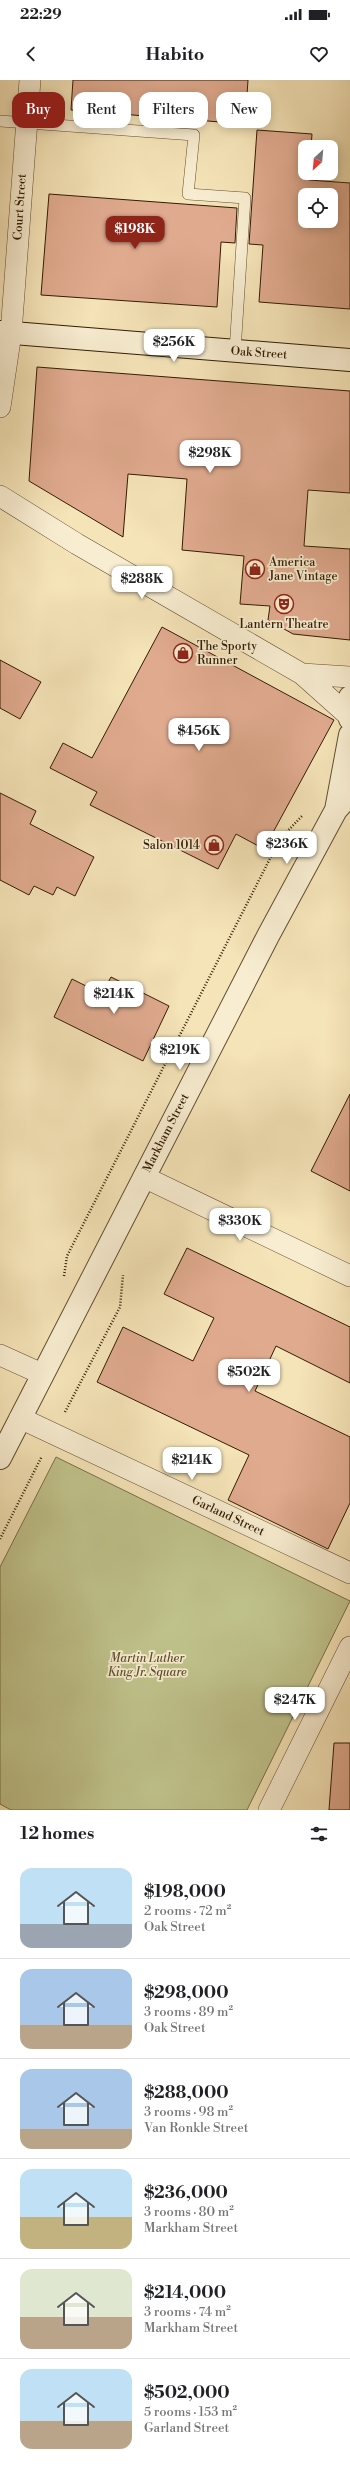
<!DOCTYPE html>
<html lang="en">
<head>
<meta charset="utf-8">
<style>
	:root { --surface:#fff; --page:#f2f2f2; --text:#202124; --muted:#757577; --line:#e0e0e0; --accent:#8f2418 }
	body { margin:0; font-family:"Libre Bodoni",serif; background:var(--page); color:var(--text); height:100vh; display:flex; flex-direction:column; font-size:15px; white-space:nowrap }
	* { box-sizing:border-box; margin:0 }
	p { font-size:13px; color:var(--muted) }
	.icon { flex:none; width:22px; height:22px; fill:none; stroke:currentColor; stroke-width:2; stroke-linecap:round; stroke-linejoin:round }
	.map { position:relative; height:1730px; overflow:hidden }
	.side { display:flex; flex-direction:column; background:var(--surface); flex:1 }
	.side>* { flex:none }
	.top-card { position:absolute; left:12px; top:12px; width:326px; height:36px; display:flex; gap:8px }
	.needle { width:26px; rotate:206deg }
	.fabs { position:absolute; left:298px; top:60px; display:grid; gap:8px }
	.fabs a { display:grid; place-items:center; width:40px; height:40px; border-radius:8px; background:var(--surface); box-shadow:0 2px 10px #0003; font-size:20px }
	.price { position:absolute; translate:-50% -34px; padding:0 9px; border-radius:8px; background:#fff; color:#222; font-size:13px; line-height:26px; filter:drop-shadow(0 1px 2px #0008) }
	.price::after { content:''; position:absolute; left:50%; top:24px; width:12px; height:9px; margin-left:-6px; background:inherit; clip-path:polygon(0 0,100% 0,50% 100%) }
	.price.active { background:var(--accent); color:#fff }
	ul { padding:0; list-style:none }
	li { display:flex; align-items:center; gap:12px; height:100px; padding:0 20px }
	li+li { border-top:1px solid var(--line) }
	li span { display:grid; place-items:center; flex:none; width:112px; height:80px; border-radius:12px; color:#555 }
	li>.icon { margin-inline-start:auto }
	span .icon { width:48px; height:48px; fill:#fffc; stroke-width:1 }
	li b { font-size:17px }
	h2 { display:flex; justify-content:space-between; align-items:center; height:48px; padding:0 20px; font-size:17px }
	.chip { padding:0 14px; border-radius:12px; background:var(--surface); box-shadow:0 2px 10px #0003; font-size:14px; line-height:36px }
	.chip.active { background:var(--accent); color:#fff }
	.status { display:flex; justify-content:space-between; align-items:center; height:28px; padding:0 20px; background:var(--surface); direction:ltr }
	.status svg { height:11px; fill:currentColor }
	header { display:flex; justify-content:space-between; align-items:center; height:52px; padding:0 20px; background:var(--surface); font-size:18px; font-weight:700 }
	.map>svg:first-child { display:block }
	.green { fill:#c0c38c; stroke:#797048 }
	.building { fill:#e0aa8f; stroke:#321c04; fill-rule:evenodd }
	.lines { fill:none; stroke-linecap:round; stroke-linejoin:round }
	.service-casing { stroke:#634e31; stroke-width:12 }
	.minor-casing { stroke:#634e31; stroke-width:22 }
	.tertiary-casing { stroke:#634e31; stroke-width:24 }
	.secondary-casing { stroke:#321c04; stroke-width:24 }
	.path { stroke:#321c04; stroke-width:2.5; stroke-dasharray:1 2; stroke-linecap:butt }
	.service { stroke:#f8edd1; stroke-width:11 }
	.minor { stroke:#f8edd1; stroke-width:21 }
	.tertiary { stroke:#f8edd1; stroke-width:22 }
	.secondary { stroke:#f8edd1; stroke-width:22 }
	.labels { text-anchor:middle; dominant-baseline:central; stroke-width:3.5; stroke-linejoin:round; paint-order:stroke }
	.street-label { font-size:12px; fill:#321c04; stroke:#f8edd1 }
	.poi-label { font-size:12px; fill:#321c04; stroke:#f8edd1; text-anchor:start }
	.park-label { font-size:12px; font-style:italic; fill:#5d4e2d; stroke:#f8edd1 }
</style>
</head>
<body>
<div class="status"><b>22:29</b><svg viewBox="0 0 49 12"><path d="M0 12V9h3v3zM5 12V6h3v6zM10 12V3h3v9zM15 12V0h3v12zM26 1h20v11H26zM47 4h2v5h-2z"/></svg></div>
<header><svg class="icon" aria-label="back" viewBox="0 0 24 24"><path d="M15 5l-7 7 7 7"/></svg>Habito<svg class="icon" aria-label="heart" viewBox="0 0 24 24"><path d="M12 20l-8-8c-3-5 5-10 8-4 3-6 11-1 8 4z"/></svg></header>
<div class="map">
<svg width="350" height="1730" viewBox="0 0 350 1730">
	<rect width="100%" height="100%" fill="#f5e4b8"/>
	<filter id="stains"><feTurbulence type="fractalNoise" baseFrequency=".005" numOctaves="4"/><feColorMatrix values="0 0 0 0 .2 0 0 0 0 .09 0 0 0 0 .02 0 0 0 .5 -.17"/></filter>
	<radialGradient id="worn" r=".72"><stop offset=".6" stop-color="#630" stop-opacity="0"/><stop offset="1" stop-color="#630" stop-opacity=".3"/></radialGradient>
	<path class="green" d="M56,1377L350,1521L247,1730H11L0,1724V1487Z"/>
	<path class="building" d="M73,0H248L245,44L71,30Z
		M257,50L312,54L311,67H305V93H309V100L350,103V229L259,222L263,165L249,164ZM305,115H331V141H305Z
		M49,114L237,128L235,163L221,162L217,227L41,215Z
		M37,287L350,311V413L308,410L304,466L350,469V560L293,554L268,540L270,526L240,524L244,476L182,470L187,399L128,394L123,457L29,401Z
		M162,547L334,640L264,769L236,754L218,789L90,725L97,712L50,688L63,663L92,678Z
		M0,580L41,602L20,639L0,628Z
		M0,713L36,731L30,744L94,777L75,816L57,807L53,815L34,806L29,815L0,800Z
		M111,897L169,926L143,981L54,937L72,899L102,914Z
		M350,1014V1111L311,1091Z
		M187,1168L350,1247V1303L276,1266L255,1311L350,1357V1423L328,1469L228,1420L249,1375L97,1302L123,1247L193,1281L214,1238L164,1214Z
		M334,1663H350V1730H329Z"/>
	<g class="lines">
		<defs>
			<path id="service" d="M0,41L194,55L188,114L245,118L235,271"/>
			<path id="minor" d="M0,327L11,253L30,0
				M0,416L77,464L302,594L348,635
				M302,594L350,597
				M144,1097L350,1196
				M0,1275L42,1294
				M20,1338L350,1493
				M269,1730L350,1567"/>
			<path id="tertiary" d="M350,617L348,624L350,639
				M336,730L350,655
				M0,1378L268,856L336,730L350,714"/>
			<path id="secondary" d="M0,252L350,280"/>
		</defs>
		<use href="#service" class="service-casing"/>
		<use href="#minor" class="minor-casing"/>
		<use href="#tertiary" class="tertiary-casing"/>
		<use href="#secondary" class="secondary-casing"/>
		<path class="path" d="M64,1196L67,1176L280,759L303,735
			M65,1332L120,1227L123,1195
			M0,1459L42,1376"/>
		<use href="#service" class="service"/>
		<use href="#minor" class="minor"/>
		<use href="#tertiary" class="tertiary"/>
		<use href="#secondary" class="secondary"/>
	</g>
	<defs>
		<symbol id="shop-ring" viewBox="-11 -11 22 22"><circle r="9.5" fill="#f8edd1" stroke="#8f2418" stroke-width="1.5"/><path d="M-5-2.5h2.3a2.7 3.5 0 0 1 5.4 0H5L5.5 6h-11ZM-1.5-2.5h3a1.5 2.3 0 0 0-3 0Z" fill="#8f2418"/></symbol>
		<symbol id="theatre-ring" viewBox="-11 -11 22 22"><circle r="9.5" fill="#f8edd1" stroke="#8f2418" stroke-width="1.5"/><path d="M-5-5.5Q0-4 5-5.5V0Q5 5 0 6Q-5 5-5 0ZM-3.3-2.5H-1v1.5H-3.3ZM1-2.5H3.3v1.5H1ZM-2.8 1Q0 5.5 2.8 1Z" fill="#8f2418"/></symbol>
	</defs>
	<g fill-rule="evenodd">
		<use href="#shop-ring" x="244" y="478" width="22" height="22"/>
		<use href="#theatre-ring" x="273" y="513" width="22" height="22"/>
		<use href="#shop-ring" x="172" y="562" width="22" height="22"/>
		<use href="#shop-ring" x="203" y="754" width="22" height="22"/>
	</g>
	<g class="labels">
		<g class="street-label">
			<text transform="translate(20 127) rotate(-86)">Court Street</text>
			<text transform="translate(259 273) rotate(4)">Oak Street</text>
			<text transform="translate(166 1053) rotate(-63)">Markham Street</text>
			<text transform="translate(228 1436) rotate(25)">Garland Street</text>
		</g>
		<g class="poi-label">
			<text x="269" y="482">America<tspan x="269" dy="14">Jane Vintage</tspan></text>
			<text x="284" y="544" text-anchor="middle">Lantern Theatre</text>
			<text x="197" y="566">The Sporty<tspan x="197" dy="14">Runner</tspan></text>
			<text x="200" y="765" text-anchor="end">Salon 1014</text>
		</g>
		<g class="park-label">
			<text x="147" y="1578">Martin Luther<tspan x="147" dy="14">King Jr. Square</tspan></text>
		</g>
	</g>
	<rect width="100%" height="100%" filter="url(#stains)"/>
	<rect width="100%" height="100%" fill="url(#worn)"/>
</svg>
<div class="fabs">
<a><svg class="needle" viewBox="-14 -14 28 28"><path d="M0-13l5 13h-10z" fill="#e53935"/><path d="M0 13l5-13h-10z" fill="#757577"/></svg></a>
<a><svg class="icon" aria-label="locate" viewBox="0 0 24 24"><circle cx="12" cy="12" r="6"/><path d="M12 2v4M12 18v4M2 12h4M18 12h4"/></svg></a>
</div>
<b class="price active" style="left:135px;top:170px">$198K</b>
<b class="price" style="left:174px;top:283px">$256K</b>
<b class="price" style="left:210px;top:394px">$298K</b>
<b class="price" style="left:142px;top:520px">$288K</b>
<b class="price" style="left:199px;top:672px">$456K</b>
<b class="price" style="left:287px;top:785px">$236K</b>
<b class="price" style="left:114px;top:935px">$214K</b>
<b class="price" style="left:180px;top:991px">$219K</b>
<b class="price" style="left:240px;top:1162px">$330K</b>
<b class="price" style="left:249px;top:1313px">$502K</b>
<b class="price" style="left:192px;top:1401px">$214K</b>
<b class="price" style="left:295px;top:1641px">$247K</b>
<div class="top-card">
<a class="chip active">Buy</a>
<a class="chip">Rent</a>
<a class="chip">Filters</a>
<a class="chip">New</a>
</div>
</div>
<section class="side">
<h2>12 homes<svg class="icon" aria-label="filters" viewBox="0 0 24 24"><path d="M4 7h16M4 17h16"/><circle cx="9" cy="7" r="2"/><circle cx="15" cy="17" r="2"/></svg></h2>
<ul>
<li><span style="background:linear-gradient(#bfe0f5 70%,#9aa5b1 0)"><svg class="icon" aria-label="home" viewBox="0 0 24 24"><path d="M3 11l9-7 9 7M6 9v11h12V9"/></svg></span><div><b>$198,000</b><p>2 rooms · 72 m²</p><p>Oak Street</p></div></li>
<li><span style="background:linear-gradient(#a9c7e8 70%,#b9a48a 0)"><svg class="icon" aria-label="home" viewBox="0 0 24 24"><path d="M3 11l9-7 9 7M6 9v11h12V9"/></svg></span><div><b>$298,000</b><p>3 rooms · 89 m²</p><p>Oak Street</p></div></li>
<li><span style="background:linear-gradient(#a9c7e8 75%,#b9a48a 0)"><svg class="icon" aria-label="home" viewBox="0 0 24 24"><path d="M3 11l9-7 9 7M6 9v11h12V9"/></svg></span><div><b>$288,000</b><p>3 rooms · 98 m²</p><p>Van Ronkle Street</p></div></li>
<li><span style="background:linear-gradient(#bfe0f5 60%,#c2b280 0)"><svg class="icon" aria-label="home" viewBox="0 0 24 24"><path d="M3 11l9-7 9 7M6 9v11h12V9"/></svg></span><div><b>$236,000</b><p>3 rooms · 80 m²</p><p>Markham Street</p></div></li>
<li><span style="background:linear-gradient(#dfe7d0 60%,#b9a48a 0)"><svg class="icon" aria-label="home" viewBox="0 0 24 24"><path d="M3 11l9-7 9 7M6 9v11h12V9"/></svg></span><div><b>$214,000</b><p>3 rooms · 74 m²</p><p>Markham Street</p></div></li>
<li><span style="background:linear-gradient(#bfe0f5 65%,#b9a48a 0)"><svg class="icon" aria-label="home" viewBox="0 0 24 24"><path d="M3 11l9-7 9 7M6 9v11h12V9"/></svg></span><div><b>$502,000</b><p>5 rooms · 153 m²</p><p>Garland Street</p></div></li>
</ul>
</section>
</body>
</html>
